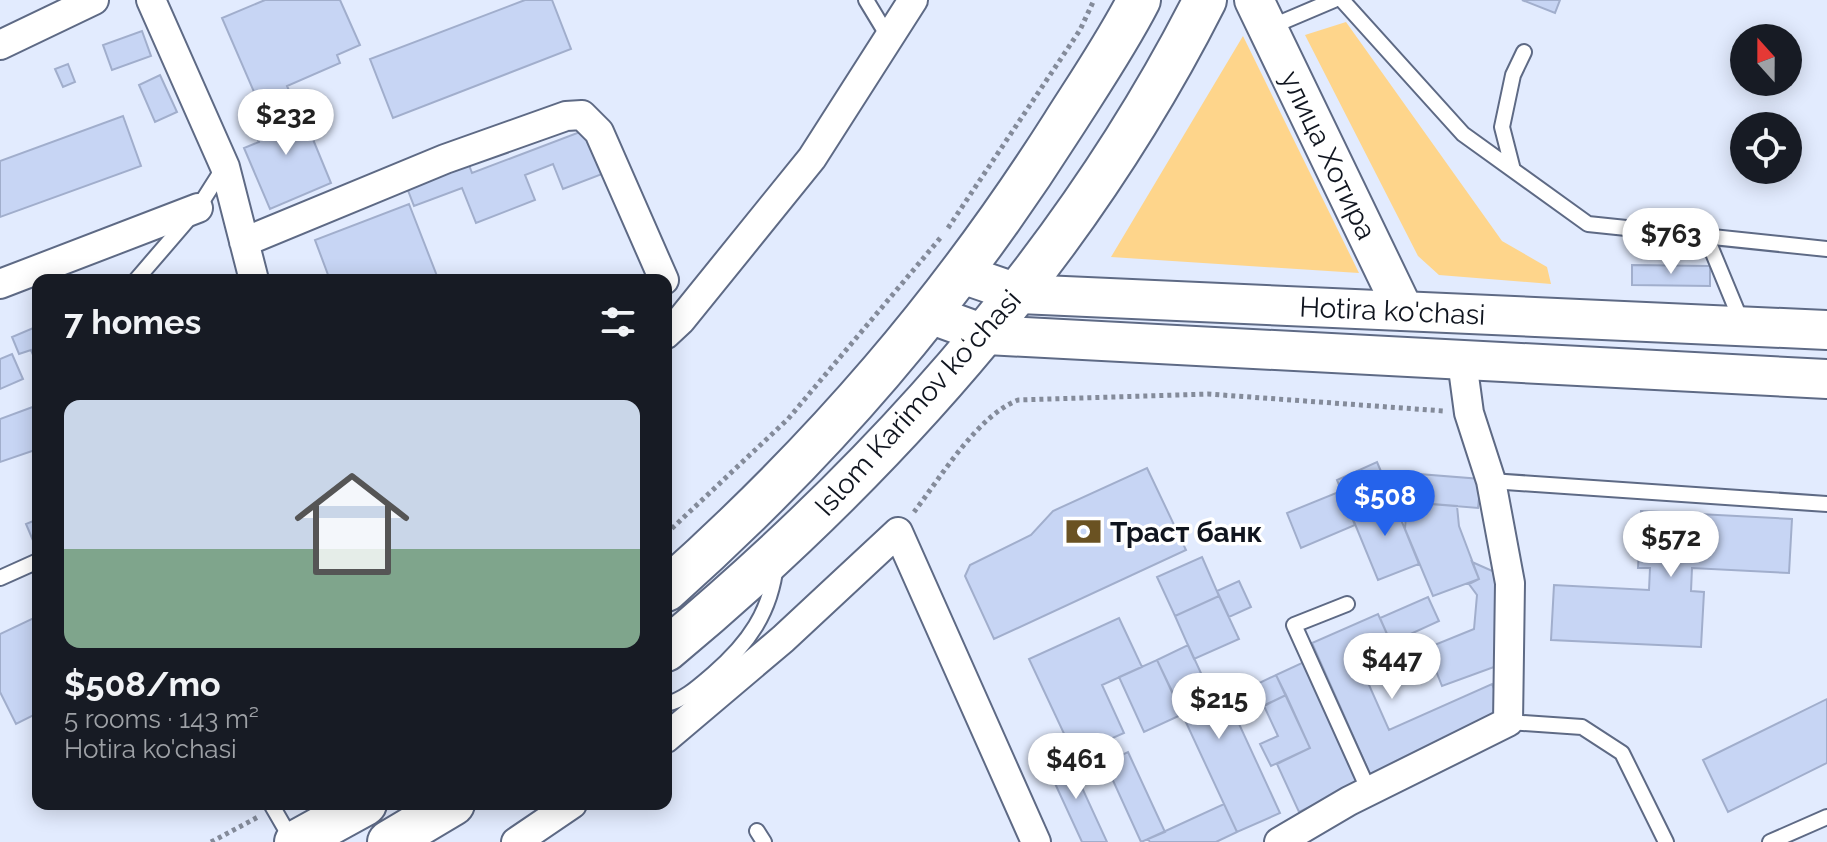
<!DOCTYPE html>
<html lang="en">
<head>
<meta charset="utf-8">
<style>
	:root { --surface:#171b24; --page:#242831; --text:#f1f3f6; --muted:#9ea1a6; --accent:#2563eb }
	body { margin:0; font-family:Raleway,sans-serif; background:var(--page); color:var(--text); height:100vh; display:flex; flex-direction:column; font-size:30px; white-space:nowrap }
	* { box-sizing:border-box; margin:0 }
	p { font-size:26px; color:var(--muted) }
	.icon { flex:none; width:44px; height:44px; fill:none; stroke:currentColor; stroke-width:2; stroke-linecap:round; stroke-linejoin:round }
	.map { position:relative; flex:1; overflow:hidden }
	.panel { position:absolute; left:32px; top:274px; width:640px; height:536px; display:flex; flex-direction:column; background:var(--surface); border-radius:16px; box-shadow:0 4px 20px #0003 }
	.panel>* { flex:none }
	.needle { width:52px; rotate:339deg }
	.buttons { position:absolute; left:1730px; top:24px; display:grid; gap:16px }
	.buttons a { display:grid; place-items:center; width:72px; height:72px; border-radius:50%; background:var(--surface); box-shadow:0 4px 20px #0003; font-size:40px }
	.price { position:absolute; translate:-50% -68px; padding:0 18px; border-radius:28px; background:#fff; color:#222; font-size:26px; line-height:52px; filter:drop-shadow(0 2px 4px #0008) }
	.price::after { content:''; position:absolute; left:50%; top:48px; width:24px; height:18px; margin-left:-12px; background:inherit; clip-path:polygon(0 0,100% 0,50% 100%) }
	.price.on { background:var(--accent); color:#fff }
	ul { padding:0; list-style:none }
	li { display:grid; align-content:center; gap:16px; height:424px; padding:0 32px }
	li span { display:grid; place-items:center; height:248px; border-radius:16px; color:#555 }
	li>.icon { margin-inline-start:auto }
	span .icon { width:144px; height:144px; fill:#fffc; stroke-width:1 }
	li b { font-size:34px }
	h2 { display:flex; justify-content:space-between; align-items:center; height:96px; padding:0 32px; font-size:34px }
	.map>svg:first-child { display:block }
	.green { fill:#fed58b }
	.building { fill:#c7d5f4; stroke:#a1aecc; stroke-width:2 }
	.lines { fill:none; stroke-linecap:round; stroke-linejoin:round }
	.service-casing { stroke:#5e6a85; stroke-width:18 }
	.minor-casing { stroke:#5e6a85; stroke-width:32 }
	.secondary-casing { stroke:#5e6a85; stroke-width:42 }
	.primary-casing { stroke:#5e6a85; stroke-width:46 }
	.path { stroke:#848b9a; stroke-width:5; stroke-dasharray:4 4; stroke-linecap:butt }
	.service { stroke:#fff; stroke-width:14 }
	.minor { stroke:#fff; stroke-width:28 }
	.secondary { stroke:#fff; stroke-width:38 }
	.primary { stroke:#fff; stroke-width:42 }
	.labels { text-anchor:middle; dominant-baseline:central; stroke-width:7; stroke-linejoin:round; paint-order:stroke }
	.street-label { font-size:28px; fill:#10151f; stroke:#fff }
	.poi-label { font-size:28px; font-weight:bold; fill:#10151f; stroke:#fff; text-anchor:start }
</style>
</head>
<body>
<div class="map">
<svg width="1827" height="842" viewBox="0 0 1827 842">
	<rect width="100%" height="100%" fill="#e2ebfe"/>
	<path class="green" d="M1346,22L1502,241L1547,267L1551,284L1439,275L1418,256L1305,35Z
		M1243,36L1359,273L1111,257Z"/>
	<path class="building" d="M265,0H340L360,45L337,55L340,63L287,86L291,95L261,108L222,18Z
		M525,0H552L571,49L393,118L370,59Z
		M1522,0H1560L1555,13Z
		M142,31L151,56L112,70L103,45Z
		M68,64L75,82L63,87L55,69Z
		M160,75L177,112L155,122L139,85Z
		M298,103L331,183L270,209L244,148L259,142L251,123Z
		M123,116L141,166L0,217V161Z
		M593,127L610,171L563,189L553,164L525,175L535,200L476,223L462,188L414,206L404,180L466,157L472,173Z
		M409,204L437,276L427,280H330L315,240Z
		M1632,265L1710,266V286L1632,285Z
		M38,326V367L31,350L19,354L12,337Z
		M12,354L23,379L0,389V359Z
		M38,405V449L0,462V419Z
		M1377,462L1391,495L1350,512L1337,480Z
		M1147,468L1186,550L994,639L965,576L970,565L1031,535L1053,511Z
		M1381,471L1481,479L1478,508L1394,501Z
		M1341,491L1355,525L1301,548L1287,513Z
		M1391,495L1419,564L1378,580L1350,512Z
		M1407,502L1457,506L1459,526L1479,579L1433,596L1405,529Z
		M1641,511L1792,519L1789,573L1692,568L1691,591L1704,592L1701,647L1551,640L1554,585L1649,590L1650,568H1638Z
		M38,519V550H37L26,524Z
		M1202,557L1219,596L1175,616L1157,577Z
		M1472,562L1497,573L1502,586L1494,667L1442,686L1427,648L1474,629L1477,595L1469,584L1479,579Z
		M1239,581L1251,607L1229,617L1217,591Z
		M1219,596L1239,639L1194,659L1175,616Z
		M1428,597L1439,621L1391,643L1380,618Z
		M1378,614L1391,643L1357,658L1389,730L1492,684L1505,714L1370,774L1312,643Z
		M38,616V713L16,724L0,692V634Z
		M1119,618L1142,667L1102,685L1124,733L1074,755L1029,659Z
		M1188,645L1205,682L1217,676L1280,813L1237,832L1157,660Z
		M1157,660L1183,714L1144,732L1119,677Z
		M1304,662L1360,783L1299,812L1277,764L1310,748L1276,675Z
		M1276,675L1286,695L1237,718L1228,698Z
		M1286,695L1310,748L1271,766L1260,744L1278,736L1264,706Z
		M1827,699V763L1728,812L1703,760Z
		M1128,752L1165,832L1141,842L1105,763Z
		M1067,755L1107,842H1082L1046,764Z
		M1224,804L1237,832L1216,842H1150L1148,839Z"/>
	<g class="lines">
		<defs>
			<path id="service" d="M866,0L889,38
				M1342,0L1463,134L1588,224L1827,249
				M1268,28L1334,0
				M1513,170L1502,127L1513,75L1524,52
				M1706,236L1742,323
				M136,280L198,208L224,167
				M1491,481L1827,504
				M0,578L38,561
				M1347,604L1294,625L1369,791
				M666,704C684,700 699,686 713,674C748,644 771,612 776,564
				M1508,722L1582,727L1622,753L1666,842
				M271,804L293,842
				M757,831L764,842
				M1770,842L1827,817"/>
			<path id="minor" d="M151,0L225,167L254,280
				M0,45L94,0
				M244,242L445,159L566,116L582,115L599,132L664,280
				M0,284L198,208
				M666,334L681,320L812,158L913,0
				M666,738L783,639L898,532L1036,842
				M516,842L572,804
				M1279,842L1349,801L1508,722L1510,583L1491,481L1469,413L1462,361"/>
			<g id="secondary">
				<path id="s1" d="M1254,0L1404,311"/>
				<path id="s2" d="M962,274L1020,294L1827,330"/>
				<path d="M932,315L987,335L1827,379"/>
			</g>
			<path id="primary" d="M666,590C823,450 950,303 1063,125C1089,84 1117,43 1139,0
				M666,650C884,468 1076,255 1205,0
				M296,842L365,804
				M389,842L453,804"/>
		</defs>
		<use href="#service" class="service-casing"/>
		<use href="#minor" class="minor-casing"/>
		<use href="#secondary" class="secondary-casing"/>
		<use href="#primary" class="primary-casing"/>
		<path class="path" d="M948,228L1080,30L1094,0
			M914,512C941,477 977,416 1018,400L1208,394L1444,411
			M666,534L788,419L942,236
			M211,842L258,817"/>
		<use href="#service" class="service"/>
		<use href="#minor" class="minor"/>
		<use href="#secondary" class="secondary"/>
		<use href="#primary" class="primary"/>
	</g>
	<defs>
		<symbol id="bank-bare" viewBox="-9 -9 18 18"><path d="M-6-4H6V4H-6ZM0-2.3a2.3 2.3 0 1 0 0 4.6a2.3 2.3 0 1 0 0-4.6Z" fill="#6a5222" stroke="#fff" stroke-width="2.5" paint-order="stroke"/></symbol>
	</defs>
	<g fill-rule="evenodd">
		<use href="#bank-bare" x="1058" y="506" width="51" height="51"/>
	</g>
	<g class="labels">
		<g class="street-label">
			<text stroke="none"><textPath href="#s1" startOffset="172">улица Хотира</textPath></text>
			<text stroke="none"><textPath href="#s2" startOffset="434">Hotira ko'chasi</textPath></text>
			<text transform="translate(918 403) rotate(-48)">Islom Karimov koʻchasi</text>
		</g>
		<g class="poi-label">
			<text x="1110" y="532">Траст банк</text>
		</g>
	</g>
</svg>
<div class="buttons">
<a><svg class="needle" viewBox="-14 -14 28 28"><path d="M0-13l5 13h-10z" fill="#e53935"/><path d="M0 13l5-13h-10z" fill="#9ea1a6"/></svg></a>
<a><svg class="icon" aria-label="locate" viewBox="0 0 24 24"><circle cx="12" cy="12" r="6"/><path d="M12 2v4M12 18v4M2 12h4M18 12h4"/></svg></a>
</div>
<b class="price" style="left:286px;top:157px">$232</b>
<b class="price" style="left:1671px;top:276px">$763</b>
<b class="price on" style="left:1385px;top:538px">$508</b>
<b class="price" style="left:1671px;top:579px">$572</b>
<b class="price" style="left:1392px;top:701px">$447</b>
<b class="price" style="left:1219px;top:741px">$215</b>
<b class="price" style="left:1076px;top:801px">$461</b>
<section class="panel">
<h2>7 homes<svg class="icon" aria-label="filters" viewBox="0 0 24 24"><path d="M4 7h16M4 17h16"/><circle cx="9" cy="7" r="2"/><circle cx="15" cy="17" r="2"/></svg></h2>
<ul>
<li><span style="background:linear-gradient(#c9d6e8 60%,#7fa58c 0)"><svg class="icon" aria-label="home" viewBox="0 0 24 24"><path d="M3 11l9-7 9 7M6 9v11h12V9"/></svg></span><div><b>$508/mo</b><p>5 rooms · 143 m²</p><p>Hotira ko'chasi</p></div></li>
</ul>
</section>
</div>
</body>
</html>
